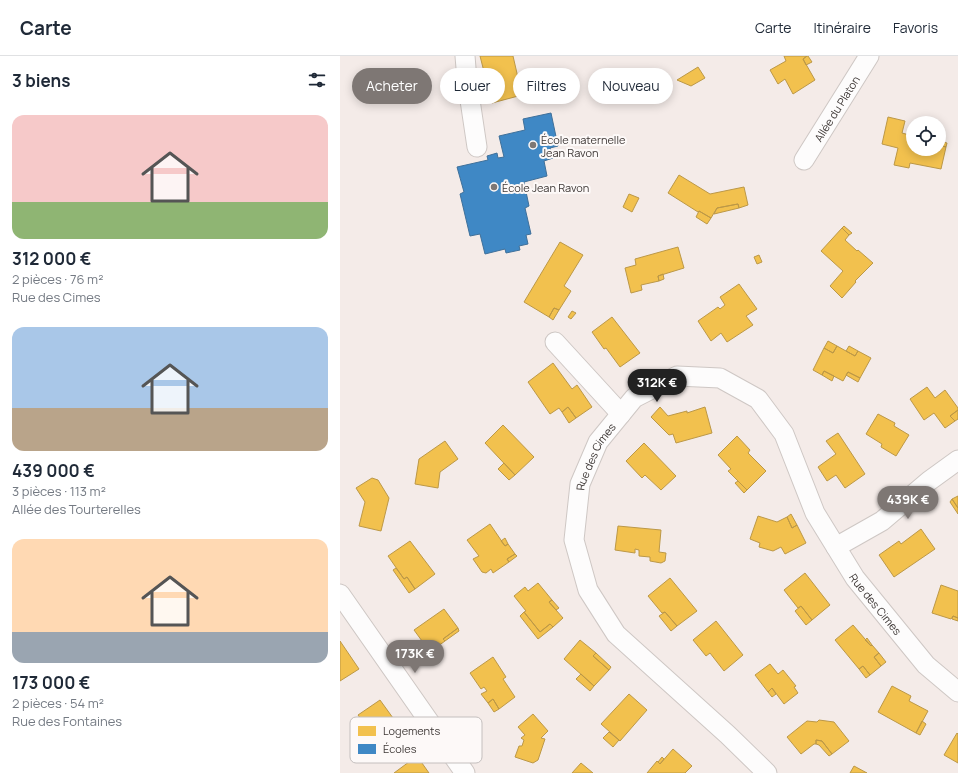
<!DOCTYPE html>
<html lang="fr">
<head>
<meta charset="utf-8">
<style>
	:root { --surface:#fff; --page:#f2f2f3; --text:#1f2937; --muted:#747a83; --line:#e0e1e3; --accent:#7e7774 }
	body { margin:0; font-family:Manrope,sans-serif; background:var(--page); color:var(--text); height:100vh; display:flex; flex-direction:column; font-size:15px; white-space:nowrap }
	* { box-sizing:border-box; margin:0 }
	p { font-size:13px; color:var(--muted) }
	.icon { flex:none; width:22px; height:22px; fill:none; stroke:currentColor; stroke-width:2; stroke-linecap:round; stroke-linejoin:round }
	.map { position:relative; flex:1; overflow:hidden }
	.panel { display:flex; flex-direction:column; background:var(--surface); width:340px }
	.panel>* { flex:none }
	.top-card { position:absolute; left:12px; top:12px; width:380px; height:36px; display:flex; gap:8px }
	.fabs { position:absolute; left:566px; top:60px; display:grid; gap:8px }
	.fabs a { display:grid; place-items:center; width:40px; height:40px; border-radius:50%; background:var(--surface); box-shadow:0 2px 10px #0003; font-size:20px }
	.price { position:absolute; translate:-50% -34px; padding:0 9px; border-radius:14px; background:var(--accent); color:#fff; font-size:13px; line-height:26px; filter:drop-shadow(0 1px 2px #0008) }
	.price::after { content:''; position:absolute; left:50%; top:24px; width:12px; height:9px; margin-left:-6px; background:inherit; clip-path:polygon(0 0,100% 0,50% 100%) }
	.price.current { background:#222; color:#fff }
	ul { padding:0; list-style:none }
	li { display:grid; align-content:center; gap:8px; height:212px; padding:0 12px }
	li span { display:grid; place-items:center; height:124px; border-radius:12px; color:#555 }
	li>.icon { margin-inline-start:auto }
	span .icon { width:72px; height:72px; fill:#fffc; stroke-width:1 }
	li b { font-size:17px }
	h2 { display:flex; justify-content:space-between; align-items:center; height:48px; padding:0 12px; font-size:17px }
	.chip { padding:0 14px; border-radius:18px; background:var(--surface); box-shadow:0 2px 10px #0003; font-size:14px; line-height:36px }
	.chip.current { background:var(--accent); color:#fff }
	header { display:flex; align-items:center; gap:24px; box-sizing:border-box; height:56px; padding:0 20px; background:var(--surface); border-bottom:1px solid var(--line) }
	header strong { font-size:19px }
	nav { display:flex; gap:22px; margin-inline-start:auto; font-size:14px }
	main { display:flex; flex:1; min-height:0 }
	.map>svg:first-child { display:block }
	.homes { fill:#f2c14e; stroke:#bc9847 }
	.schools { fill:#3f88c5; stroke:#3f709a }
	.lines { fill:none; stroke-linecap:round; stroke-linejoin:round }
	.street-casing { stroke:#cec7c4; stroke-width:21 }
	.street { stroke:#fdfcfc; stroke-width:19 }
	.poi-dot { fill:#7e7774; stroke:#fdf9f8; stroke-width:1.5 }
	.labels { text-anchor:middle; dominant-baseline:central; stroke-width:4; stroke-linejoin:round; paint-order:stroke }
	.street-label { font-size:11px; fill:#3e3836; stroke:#fdf9f8 }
	.poi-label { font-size:11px; fill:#3e3836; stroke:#fdf9f8; text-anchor:start }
	.key { fill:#fdf9f8; stroke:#c4bfbe; stroke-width:1 }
	.key-label { font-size:11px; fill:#3e3836 }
</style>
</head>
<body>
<header>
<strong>Carte</strong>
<nav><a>Carte</a><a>Itinéraire</a><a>Favoris</a></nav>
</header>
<main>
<section class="panel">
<h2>3 biens<svg class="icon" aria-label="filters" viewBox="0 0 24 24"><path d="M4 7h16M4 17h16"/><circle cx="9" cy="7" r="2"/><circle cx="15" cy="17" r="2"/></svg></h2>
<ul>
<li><span style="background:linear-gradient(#f6c9c9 70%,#8fb573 0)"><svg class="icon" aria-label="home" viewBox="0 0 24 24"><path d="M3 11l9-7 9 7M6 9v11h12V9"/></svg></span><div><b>312 000 €</b><p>2 pièces · 76 m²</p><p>Rue des Cimes</p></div></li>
<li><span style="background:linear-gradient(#a9c7e8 65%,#b9a48a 0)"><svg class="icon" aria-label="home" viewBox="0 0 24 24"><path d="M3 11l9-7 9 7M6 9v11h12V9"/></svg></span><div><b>439 000 €</b><p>3 pièces · 113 m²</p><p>Allée des Tourterelles</p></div></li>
<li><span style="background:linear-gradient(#ffd9b3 75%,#9aa5b1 0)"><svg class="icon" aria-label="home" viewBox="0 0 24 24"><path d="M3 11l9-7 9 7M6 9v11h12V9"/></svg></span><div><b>173 000 €</b><p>2 pièces · 54 m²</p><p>Rue des Fontaines</p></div></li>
</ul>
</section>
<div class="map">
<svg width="618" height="717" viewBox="0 0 618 717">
	<rect width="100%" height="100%" fill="#f4ebe8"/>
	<path class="homes" d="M140,0H173L182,39L152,47Z
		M444,0H467L463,3L475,24L453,38L445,23L438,28L430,14L446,5Z
		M467,0H468L472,6L466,9L463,3Z
		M358,11L365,22L351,30L337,24Z
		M548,61L565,65L562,77L573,80V93H599V89L606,91L601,113L570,107L569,112L554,109L558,92L542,88Z
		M599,85L607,87L606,91L599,89Z
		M339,119L370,138L404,131L408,149L399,152L398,148L377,152L371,162L359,155L358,156L328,137Z
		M289,138L299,142L292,156L283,151Z
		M398,148L399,152L374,158L377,152Z
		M359,155L371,162L367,168L356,161Z
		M504,170L512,177L509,179L502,172Z
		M502,172L509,179L505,184L517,195L518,194L533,207L515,225L516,226L502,242L490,230L503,215L481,195Z
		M220,186L243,199L224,230L231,235L219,254L214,252L209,261L184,246Z
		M338,191L344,212L318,220L319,225L301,229L302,234L291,237L285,212L296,209L295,203Z
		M419,199L422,206L417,208L414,201Z
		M323,218L324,223L319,225L318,220Z
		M399,228L417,253L406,260L413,269L387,286L381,277L371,285L358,265L378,251L380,253L385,249L380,241Z
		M214,252L219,254L213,264L209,261Z
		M232,255L236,257L231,263L228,261Z
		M272,261L300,297L280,311L266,292L264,293L252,276Z
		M488,285L497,290L493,297L484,292Z
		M497,290L515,300L518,295L531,302L520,322L508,316L503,325L484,315L482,319L473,314L484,292L493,297Z
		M509,290L518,295L515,300L506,295Z
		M213,307L232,333L237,329L252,351L236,362L228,351L222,356L219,352L210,358L188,326Z
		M484,315L494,320L492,325L482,319Z
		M508,316L520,322L518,326L506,319Z
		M587,331L595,342L605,334L618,352V354L610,360L615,365L605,372L594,357L584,364L570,343Z
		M228,351L236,362L229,367L222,356Z
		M320,351L328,360L347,355V357L365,351L372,377L336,387L333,378L329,379L311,361Z
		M618,354V363L615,365L610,360Z
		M538,358L555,367L554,370L569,379L556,400L541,391L542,388L526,378Z
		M163,369L194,401L175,419L145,387Z
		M498,377L525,418L505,432L496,419L487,425L478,411L496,398L486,385Z
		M397,380L410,394L408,397L426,415L407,434L388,415L391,413L378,399Z
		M105,385L118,403L100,416L98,432L75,428L79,403Z
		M304,387L336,420L321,434L305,419L302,422L286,405Z
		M164,407L175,419L169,424L158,413Z
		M32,422L38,424L49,442L41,475L19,470L25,446L16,432Z
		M398,425L407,434L404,437L395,427Z
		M618,440V452L612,443Z
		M612,443L618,452V458L610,446Z
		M451,458L457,469L452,472L447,461Z
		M418,460L437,466L447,461L452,472L457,469L466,487L445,498L441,491L433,495L419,491L420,487L410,483Z
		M150,468L165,490L168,488L175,498L167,503L169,506L153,517L151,513L146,517L142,516L133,503L139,500L127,484Z
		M278,470L321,474L319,496L326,497L325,505L321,507L310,505V501L299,500V494L295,493V497L275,494Z
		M581,473L595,493L554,521L539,499L559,485L561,488Z
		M165,482L168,488L165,490L161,485Z
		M70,485L95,518L75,533L67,521L64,523L48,500Z
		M175,498L177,500L169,506L167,503Z
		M56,512L64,523L67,521L75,533L69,537L53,514Z
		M465,517L490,549L472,564L461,550L458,552L444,534Z
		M330,522L357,555L337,570L325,556L322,557L308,540Z
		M198,527L212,544L209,546L223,562L213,571L210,568L200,576L184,556L186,555L174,540L185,531L188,535Z
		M601,529L618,535V562L613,560L611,563L592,557Z
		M212,544L219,552L216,554L209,546Z
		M461,550L472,564L466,569L455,555Z
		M104,553L118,572L103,583L105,585L90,596L74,574Z
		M184,556L200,576L210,568L213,571L198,583L180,560Z
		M325,556L337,570L331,575L319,560Z
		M613,560L618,562V565L612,563Z
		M376,565L403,599L384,615L370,597L366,600L353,584Z
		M513,569L531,590L532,589L539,597L534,601L541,610L530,619L523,610L519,613L495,584Z
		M118,572L119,575L105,585L103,583Z
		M527,582L532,589L531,590L525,584Z
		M240,584L256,597L253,600L269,614L254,630L224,603Z
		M0,585L19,613L0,625Z
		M256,597L271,611L269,614L253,600Z
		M539,597L546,606L541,610L534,601Z
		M153,601L166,621L163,623L175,641L159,653L153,643L148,647L141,638L147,635L144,631L141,633L130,617Z
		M430,608L438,618L443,614L456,630L454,631L458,637L444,648L432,632L428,636L415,619Z
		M523,610L530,619L526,622L519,613Z
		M241,618L254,630L250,635L236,623Z
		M552,630L571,640L569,645L588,655L576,677L538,656Z
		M432,632L436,638L432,641L428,636Z
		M289,638L307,654L280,685L261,668Z
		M153,643L159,653L154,656L148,647Z
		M40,644L53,662L50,664L61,679L42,693L18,659Z
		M193,658L208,675L201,682L205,683L198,704L193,707L175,701L179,690H182L184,684L181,682L185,679L178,671Z
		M479,664L494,666L509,685L492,698L482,685L476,684V688H474L461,698L447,681L467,665L477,666Z
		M582,665L586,668L580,679L576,677Z
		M269,676L279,684L273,691L263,682Z
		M617,677L618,678V707L604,699Z
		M476,684L482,685L492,698L489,700L479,689L476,688Z
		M333,693L352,710L345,717H307L317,705L320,708Z
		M77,700L89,717H54Z
		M322,701L324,703L320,708L318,706Z
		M241,707L253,717H232Z
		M514,710L527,717H510Z"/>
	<path class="schools" d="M211,57L218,90L210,92L213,102L204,105L207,120L184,126L189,150L185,152L191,178L186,179L188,188L179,190L180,194L166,197L165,193L145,198L140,178L130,180L120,138L124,136L117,111L148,104L147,100L157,97L158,102L164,101L159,80L185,74L183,63Z"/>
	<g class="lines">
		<defs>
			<g id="street">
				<path d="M125,0L127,24L137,91"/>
				<path id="s1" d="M464,104L529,0"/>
				<path d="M215,286L281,358"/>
				<path d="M496,491L542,465L589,425L618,404"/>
				<path d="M0,538L125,717"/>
				<path id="s2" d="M427,717L388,679L276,578L248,534L234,484L240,428L258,386L294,342L337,320L380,322L418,343L444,378L475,457L515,522L586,609L618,636"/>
			</g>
		</defs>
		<use href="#street" class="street-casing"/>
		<use href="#street" class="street"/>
	</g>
	<g class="poi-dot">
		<circle cx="193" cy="89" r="4"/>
		<circle cx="154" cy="131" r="4"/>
	</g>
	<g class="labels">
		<g class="street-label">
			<text stroke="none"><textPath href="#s1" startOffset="61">Allée du Platon</textPath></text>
			<text stroke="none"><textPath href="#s2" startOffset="397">Rue des Cimes</textPath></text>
			<text stroke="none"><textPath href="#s2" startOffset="841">Rue des Cimes</textPath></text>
		</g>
		<g class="poi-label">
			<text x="201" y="83">École maternelle<tspan x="201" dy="13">Jean Ravon</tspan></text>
			<text x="162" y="131">École Jean Ravon</text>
		</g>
	</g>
	<rect x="10" y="661" width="132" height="46" rx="6" class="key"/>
	<rect x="18" y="670" width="18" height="10" fill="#f2c14e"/>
	<rect x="18" y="688" width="18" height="10" fill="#3f88c5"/>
	<g class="key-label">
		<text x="43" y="679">Logements</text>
		<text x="43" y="697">Écoles</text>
	</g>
</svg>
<div class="fabs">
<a><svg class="icon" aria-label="locate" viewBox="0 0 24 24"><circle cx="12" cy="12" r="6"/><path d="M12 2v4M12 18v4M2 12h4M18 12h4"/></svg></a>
</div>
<b class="price current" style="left:317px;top:347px">312K €</b>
<b class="price" style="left:568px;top:464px">439K €</b>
<b class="price" style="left:75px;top:618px">173K €</b>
<div class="top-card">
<a class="chip current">Acheter</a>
<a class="chip">Louer</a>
<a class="chip">Filtres</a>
<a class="chip">Nouveau</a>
</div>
</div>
</main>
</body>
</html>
